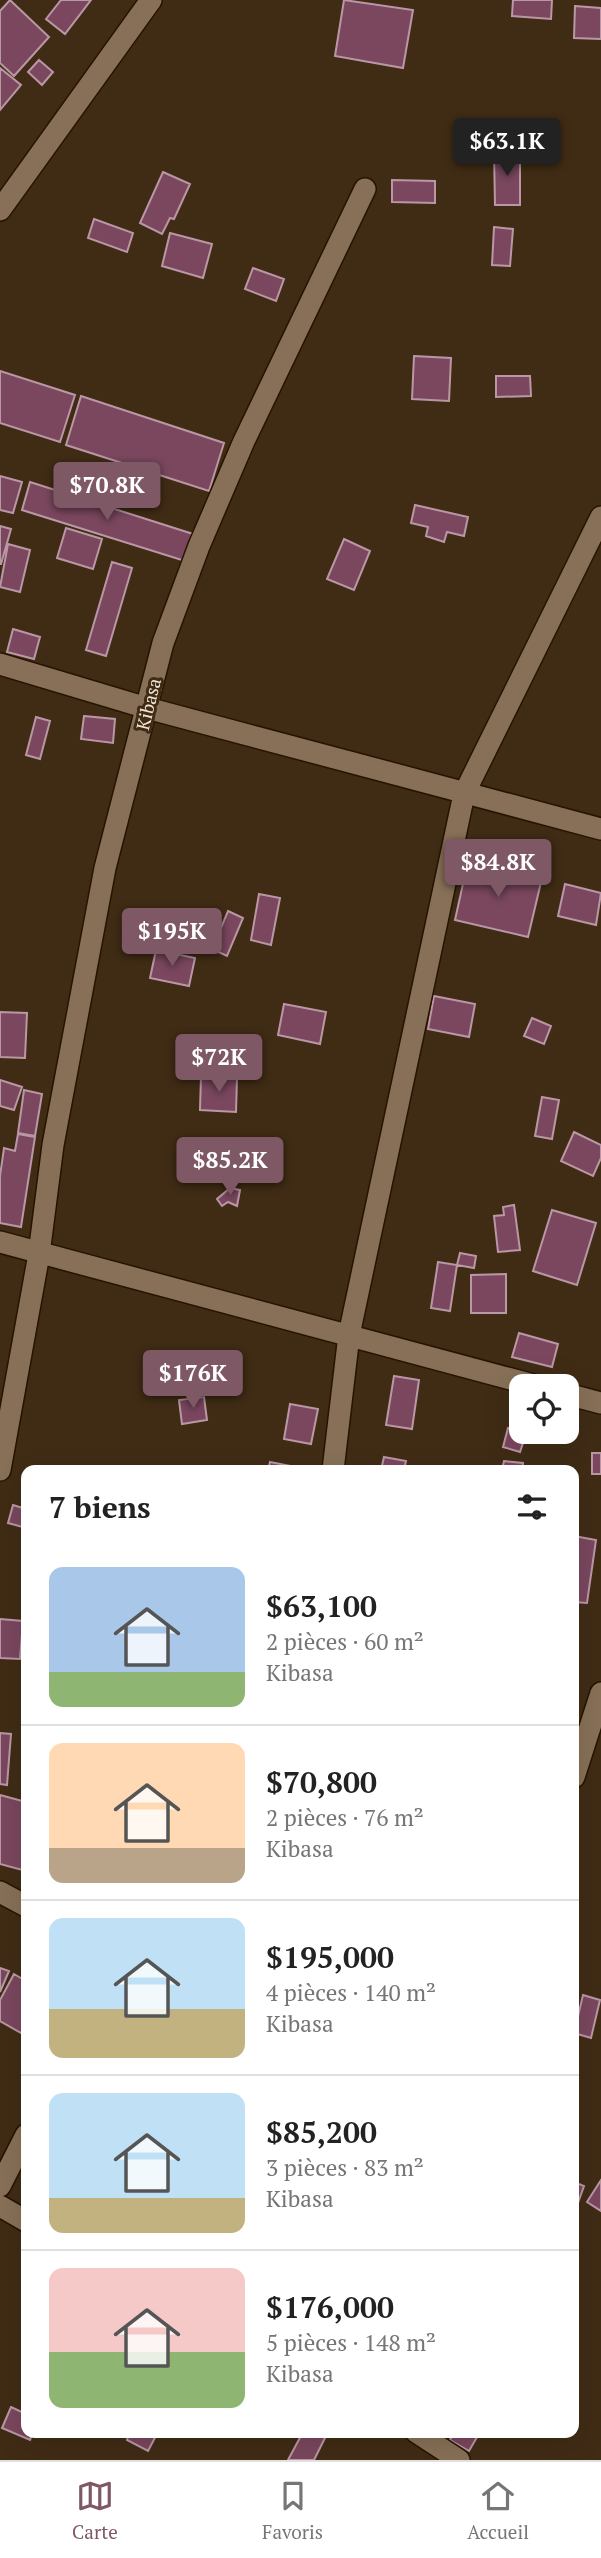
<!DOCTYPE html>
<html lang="fr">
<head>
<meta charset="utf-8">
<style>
	:root { --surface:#fff; --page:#f6f6f6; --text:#222; --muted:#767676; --line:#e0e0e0; --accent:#7f5865 }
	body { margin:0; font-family:"PT Serif",serif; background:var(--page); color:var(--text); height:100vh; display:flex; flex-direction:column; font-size:26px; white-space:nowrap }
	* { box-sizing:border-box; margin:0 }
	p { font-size:23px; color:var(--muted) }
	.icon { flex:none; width:38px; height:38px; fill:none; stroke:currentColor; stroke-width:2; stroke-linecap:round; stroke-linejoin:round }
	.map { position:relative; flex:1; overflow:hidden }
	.panel { position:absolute; left:21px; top:1465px; width:558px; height:973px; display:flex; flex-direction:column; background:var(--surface); border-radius:14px; box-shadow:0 7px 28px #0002 }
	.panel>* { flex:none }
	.controls { position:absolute; left:509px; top:1374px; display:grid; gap:14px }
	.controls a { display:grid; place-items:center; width:70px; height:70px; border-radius:14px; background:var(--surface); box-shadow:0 7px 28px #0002; font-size:35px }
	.price { position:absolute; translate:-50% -60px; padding:0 16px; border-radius:7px; background:var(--accent); color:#fff; font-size:23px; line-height:46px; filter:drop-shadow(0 2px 4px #0008) }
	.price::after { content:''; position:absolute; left:50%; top:42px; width:21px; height:16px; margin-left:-10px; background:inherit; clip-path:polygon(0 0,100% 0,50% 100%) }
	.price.selected { background:#222; color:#fff }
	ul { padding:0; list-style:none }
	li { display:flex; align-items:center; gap:21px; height:175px; padding:0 28px }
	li+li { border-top:2px solid var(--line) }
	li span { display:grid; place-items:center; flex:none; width:196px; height:140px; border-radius:14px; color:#555 }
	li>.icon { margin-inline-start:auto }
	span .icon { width:84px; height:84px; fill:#fffc; stroke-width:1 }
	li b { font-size:30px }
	h2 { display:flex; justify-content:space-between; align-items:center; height:84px; padding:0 28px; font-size:30px }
	.dock { display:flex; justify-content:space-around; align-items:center; height:98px; border-top:2px solid var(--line); background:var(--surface); font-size:19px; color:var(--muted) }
	.dock a { display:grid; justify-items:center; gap:4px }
	.dock .selected { color:var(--accent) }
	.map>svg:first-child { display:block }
	.building { fill:#7a475e; stroke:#ba97a5; stroke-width:2 }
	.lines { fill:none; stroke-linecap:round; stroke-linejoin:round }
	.street-casing { stroke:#261400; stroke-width:24 }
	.street { stroke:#877057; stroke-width:21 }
	.labels { text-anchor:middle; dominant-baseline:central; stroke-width:6; stroke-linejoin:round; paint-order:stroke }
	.street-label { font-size:18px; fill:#f0e3d5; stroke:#402c15 }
</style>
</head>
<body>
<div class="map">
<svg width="601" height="2460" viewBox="0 0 601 2460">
	<rect width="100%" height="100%" fill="#402c15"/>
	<path class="building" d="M10,0L49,37L14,76L0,63V11Z
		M61,0H91L65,34L46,19Z
		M344,0L413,10L403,68L335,56Z
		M513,0H552L551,19L512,16Z
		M575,6L601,8V39L574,38Z
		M39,60L53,72L42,85L28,72Z
		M0,68L21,85L0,110Z
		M494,151H520V205H495Z
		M163,172L190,184L174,219L170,218L162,234L140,223Z
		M392,180L435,181V203L392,202Z
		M94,219L133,233L127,252L88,238Z
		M494,227L513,229L510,266L492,265Z
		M170,233L212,244L203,278L162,266Z
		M253,268L284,279L276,301L245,289Z
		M414,356L451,358L449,401L412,399Z
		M0,371L75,395L60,442L0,423Z
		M496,376H530L531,396L496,397Z
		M81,396L224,443L209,491L66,445Z
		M0,476L22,482L13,513L0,510Z
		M30,482L193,534L185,561L22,510Z
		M415,505L468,517L464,536L447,532L444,542L426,536L428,527L411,523Z
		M0,526L11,529L1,564H0Z
		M66,528L102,539L93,569L57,558Z
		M344,539L370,551L354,590L327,579Z
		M8,544L30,550L20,592L0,587Z
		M112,562L132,568L106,656L86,650Z
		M13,629L40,637L34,659L7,652Z
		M84,716L115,719L113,743L81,739Z
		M36,717L50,721L40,759L26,755Z
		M468,861L542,878L528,937L455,920Z
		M565,884L601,893L596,925L558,916Z
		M259,894L280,898L271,945L251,940Z
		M228,911L243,918L227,956L212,949Z
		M156,950L195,958L189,986L150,978Z
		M434,996L475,1004L469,1037L428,1029Z
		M284,1004L326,1012L320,1044L278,1035Z
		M0,1012L27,1013L25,1058L0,1057Z
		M532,1018L551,1026L544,1044L524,1036Z
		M201,1076L237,1077L236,1112L200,1110Z
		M0,1080L22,1087L14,1110L0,1106Z
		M24,1090L42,1094L35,1136L18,1133Z
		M542,1097L559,1100L552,1139L535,1136Z
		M574,1132L601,1145V1158L593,1176L561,1161Z
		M18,1134L35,1137L21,1227L0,1223V1176L4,1148L15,1151Z
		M192,1150L225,1154L223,1171L190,1167Z
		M230,1188L240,1190L237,1206L228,1202L222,1206L217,1199Z
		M514,1205L520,1250L498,1252L494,1216L504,1215L503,1207Z
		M552,1210L596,1223L577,1285L533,1271Z
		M460,1253L476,1256L474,1268L457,1265Z
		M438,1262L457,1265L450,1311L431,1308Z
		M506,1274V1313H471V1275Z
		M519,1333L558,1344L552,1367L512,1357Z
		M394,1376L419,1380L412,1429L386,1425Z
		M204,1397L207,1420L182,1424L179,1400Z
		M290,1404L318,1409L311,1444L284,1439Z
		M508,1428L526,1434L520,1452L503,1447Z
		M592,1453H601V1474H592Z
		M384,1457L406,1461L404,1470H381Z
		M504,1461L523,1463L522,1470H502Z
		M270,1462L301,1468V1470H268Z
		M13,1505L26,1509V1528L8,1523Z
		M574,1536L596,1540L587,1603L574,1602Z
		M0,1619L23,1621L20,1659L0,1658Z
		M0,1733L11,1734L7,1785L0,1784Z
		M0,1795L26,1802V1871L0,1864Z
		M0,1968L9,1971L0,1992Z
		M14,1974L26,1981V2024L21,2033L0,2021V2000Z
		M583,1995L600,2000L591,2038L574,2033Z
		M601,2180V2211L587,2202Z
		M574,2182L584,2186L574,2214Z
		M11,2407L26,2414V2432H33L30,2440L2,2428Z
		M130,2432H158L148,2451L127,2440Z
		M303,2432H328L314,2460H288Z
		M454,2432H480L469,2451L450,2440Z"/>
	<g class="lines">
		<defs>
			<path id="street" d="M0,210L151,0
				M0,664L147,708L601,829
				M0,1242L537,1386
				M567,1394L601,1403
				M0,1470L39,1254L53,1145L105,868L163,643L199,546L244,441L365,189
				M333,1470L349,1335L464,794L601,517
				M574,1777L601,1693
				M0,1892L26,1906
				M0,2186L26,2135
				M0,2206L26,2221
				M416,2432L459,2460"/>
		</defs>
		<use href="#street" class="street-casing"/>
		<use href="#street" class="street"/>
	</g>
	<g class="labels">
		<g class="street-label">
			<text transform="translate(148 704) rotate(-76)">Kibasa</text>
		</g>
	</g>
</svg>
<div class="controls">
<a><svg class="icon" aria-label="locate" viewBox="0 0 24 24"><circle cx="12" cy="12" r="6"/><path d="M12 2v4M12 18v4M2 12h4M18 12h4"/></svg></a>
</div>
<b class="price selected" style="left:507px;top:178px">$63.1K</b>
<b class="price" style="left:107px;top:522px">$70.8K</b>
<b class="price" style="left:498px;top:899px">$84.8K</b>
<b class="price" style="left:172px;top:968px">$195K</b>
<b class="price" style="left:219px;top:1094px">$72K</b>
<b class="price" style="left:230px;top:1197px">$85.2K</b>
<b class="price" style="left:193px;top:1410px">$176K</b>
<section class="panel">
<h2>7 biens<svg class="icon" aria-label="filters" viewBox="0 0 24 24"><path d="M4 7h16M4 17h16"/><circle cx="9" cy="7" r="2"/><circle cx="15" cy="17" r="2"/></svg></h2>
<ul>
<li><span style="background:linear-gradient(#a9c7e8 75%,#8fb573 0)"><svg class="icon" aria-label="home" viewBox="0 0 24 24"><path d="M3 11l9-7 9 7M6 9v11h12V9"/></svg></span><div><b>$63,100</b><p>2 pièces · 60 m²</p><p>Kibasa</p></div></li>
<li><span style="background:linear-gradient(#ffd9b3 75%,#b9a48a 0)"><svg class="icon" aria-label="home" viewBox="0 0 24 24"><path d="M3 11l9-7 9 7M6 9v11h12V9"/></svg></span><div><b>$70,800</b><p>2 pièces · 76 m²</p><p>Kibasa</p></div></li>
<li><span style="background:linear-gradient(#bfe0f5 65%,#c2b280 0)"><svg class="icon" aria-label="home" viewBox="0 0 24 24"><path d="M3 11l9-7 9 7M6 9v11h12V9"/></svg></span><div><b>$195,000</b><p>4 pièces · 140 m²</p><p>Kibasa</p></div></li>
<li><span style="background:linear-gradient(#bfe0f5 75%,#c2b280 0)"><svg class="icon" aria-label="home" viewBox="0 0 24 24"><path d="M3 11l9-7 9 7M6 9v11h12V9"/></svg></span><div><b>$85,200</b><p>3 pièces · 83 m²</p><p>Kibasa</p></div></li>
<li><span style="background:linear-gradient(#f6c9c9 60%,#8fb573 0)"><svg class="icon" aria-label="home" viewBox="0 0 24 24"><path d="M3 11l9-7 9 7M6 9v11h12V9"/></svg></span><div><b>$176,000</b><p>5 pièces · 148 m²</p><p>Kibasa</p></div></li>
</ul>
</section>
</div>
<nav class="dock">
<a class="selected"><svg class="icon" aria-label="map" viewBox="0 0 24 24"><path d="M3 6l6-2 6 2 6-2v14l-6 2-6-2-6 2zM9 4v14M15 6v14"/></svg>Carte</a>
<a><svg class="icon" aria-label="saved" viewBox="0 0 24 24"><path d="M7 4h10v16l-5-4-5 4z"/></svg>Favoris</a>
<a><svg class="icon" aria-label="home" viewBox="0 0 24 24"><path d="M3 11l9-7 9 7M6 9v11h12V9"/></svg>Accueil</a>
</nav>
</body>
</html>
